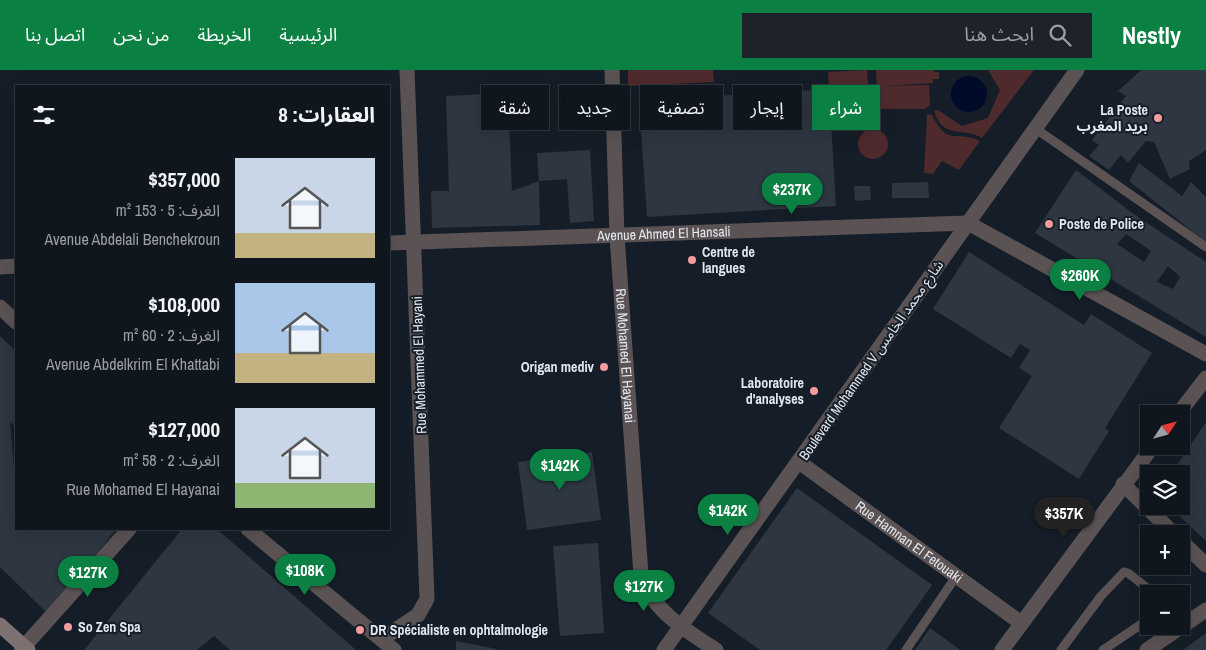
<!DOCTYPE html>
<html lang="ar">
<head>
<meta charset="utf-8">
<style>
	:root { --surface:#10161e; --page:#1e232b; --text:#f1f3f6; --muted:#9c9fa4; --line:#30353c; --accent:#0b8043 }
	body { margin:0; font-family:"Archivo Narrow","Noto Sans Arabic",sans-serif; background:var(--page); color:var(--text); direction:rtl; height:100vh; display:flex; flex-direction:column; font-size:19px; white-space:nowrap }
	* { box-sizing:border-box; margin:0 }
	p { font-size:16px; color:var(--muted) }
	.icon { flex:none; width:28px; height:28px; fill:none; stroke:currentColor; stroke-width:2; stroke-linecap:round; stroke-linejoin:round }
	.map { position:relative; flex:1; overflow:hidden; direction:ltr }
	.sheet { position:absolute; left:15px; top:15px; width:375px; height:445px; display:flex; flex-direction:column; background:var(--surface); border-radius:0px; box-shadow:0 5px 20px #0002,0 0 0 1px var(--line); direction:rtl }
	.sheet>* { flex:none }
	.banner { position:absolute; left:405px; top:15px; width:475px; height:45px; direction:rtl; display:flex; gap:10px }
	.needle { width:32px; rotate:54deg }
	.tools { position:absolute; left:1140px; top:335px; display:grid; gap:10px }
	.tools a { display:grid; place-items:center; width:50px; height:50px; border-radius:0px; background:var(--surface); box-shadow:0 5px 20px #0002,0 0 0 1px var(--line); font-size:25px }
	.price { position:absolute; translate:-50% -42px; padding:0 11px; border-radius:18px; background:var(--accent); color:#fff; font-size:16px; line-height:32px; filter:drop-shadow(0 1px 2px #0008) }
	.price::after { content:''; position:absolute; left:50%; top:30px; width:15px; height:11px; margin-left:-8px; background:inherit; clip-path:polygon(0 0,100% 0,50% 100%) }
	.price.on { background:#222; color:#fff }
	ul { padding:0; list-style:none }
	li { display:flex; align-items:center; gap:15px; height:125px; padding:0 15px }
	li span { display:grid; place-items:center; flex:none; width:140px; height:100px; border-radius:0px; color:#555 }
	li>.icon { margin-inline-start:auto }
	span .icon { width:60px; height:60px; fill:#fffc; stroke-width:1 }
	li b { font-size:21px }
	h2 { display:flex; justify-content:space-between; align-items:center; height:60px; padding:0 15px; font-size:21px }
	.tag { padding:0 18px; border-radius:0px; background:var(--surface); box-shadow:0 5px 20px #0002,0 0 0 1px var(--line); font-size:18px; line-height:45px }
	.tag.on { background:var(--accent); color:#fff }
	header { display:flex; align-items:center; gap:30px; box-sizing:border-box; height:70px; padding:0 25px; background:var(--accent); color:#fff }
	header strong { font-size:24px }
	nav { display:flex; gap:28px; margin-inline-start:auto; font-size:18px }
	.search { width:350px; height:45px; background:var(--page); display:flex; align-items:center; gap:12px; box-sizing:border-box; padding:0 18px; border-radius:0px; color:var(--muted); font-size:19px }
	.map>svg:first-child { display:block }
	.green { fill:#4f2a2c }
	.water { fill:#000b29 }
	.building { fill:#2d3641; fill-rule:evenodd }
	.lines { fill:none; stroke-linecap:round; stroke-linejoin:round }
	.lane { stroke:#5b5353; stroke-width:9 }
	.street { stroke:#5b5353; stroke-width:15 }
	.secondary { stroke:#7e7171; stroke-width:15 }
	.poi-dot { fill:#f59b9e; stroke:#151e28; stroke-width:2 }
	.labels { text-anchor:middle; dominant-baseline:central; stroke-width:4; stroke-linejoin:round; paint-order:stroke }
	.poi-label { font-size:14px; font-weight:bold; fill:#e2e7ef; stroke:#151e28; text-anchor:start }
	.street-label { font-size:14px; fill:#e2e7ef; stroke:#151e28 }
</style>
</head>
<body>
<header>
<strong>Nestly</strong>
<div class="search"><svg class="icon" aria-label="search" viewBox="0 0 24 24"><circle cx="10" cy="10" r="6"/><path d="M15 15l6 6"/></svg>ابحث هنا</div>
<nav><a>الرئيسية</a><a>الخريطة</a><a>من نحن</a><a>اتصل بنا</a></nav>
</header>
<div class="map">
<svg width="1206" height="580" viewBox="0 0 1206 580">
	<rect width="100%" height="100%" fill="#151e28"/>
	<path class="green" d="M628,0H713L714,12L628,16Z
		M867,0L868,14L829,16L828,2Z
		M876,0H934V2H939V9H933V13L884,16L929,15L930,35L925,39H880L881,16H877Z
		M988,0H1034L982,68C963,56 944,71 934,41L938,40L962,56L988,48L1000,20Z
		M927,44L932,45C948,78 956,59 980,71L959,100L942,91L933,104L924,103Z
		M858 74a15 15 0 1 1 30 0a15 15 0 1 1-30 0Z"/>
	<path class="water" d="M951 24a18 18 0 1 1 36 0a18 18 0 1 1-36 0Z"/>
	<path class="building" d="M1141,0H1206V80L1189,91L1190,99L1170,109L1154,72L1146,71L1128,93L1121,85L1109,100L1089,86L1099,75L1092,70L1126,26L1118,21Z
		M829,19L836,136L647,147L639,31Z
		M508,23L512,121L539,111L537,83L590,80L594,151L570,153L567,109L539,111L540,155L432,158L431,121H449L446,26Z
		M1139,93L1182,126L1191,112L1206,127V172L1129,111Z
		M1076,100L1135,145L1206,192V267L1035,163ZM1126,164L1151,181L1144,192L1117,174ZM1168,196L1180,207L1173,219L1157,212Z
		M928,112L929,128H892V113Z
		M854,116H870L871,130L855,131Z
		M389,121H390L391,162H389Z
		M969,182L1084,255L1091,244L1152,283L1105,358L1109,361L1079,409L999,358L1032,306L1019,298L1030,280L1020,274L1011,288L933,239Z
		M0,266L16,281V357L10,352L14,398L16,400V459H116L72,516L46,542L0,497Z
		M1206,352V471L1169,436H1181V404H1171Z
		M592,382L601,450L527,460L518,392Z
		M797,418L932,515L886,580H760L708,543Z
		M182,459H217L356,580H230L214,566L197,580H84Z
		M598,473L604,563L560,566L553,476Z
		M930,558L959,579V580H915Z
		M1206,563V580H1183Z
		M456,571L497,579V580H456Z"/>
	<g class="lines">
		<path class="lane" d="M1036,59L1206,177
			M906,580L957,505
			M1061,580L1101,526L1124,502L1128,503L1155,524
			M1103,580L1149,549"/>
		<g class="street">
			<path id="s1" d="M612,0L617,166L641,505C651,540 687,561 716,580"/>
			<path d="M968,153L1206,284"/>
			<path id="s2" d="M389,173L968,153"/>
			<path d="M0,197L16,196"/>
			<path d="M0,237L16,252"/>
			<path d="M1178,344L1206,308"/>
			<path id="s3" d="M799,392L1021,553"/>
			<path d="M1123,414L1174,464"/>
			<path d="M248,459L394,580"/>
			<path d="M1181,471L1206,495"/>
			<path d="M382,569L418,545L427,529L407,0"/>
			<path d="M21,580L129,459"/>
			<path d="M664,580L1077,0"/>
			<path d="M1002,580L1153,376"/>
			<path d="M1147,580L1206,540"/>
		</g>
		<path class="secondary" d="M0,555L28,580"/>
	</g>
	<g class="poi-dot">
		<circle cx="1158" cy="48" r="5"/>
		<circle cx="1049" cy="154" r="5"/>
		<circle cx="692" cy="190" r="5"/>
		<circle cx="604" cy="297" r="5"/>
		<circle cx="814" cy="321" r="5"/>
		<circle cx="68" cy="557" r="5"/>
		<circle cx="360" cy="560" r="5"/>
	</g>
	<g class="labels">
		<g class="poi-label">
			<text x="1148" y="40" text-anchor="end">La Poste<tspan x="1148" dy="16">بريد المغرب</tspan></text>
			<text x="1059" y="154">Poste de Police</text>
			<text x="702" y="182">Centre de<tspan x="702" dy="16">langues</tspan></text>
			<text x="594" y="297" text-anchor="end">Origan mediv</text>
			<text x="804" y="313" text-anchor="end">Laboratoire<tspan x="804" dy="16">d'analyses</tspan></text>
			<text x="78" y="557">So Zen Spa</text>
			<text x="370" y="560">DR Spécialiste en ophtalmologie</text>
		</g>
		<g class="street-label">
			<text stroke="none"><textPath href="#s2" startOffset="275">Avenue Ahmed El Hansali</textPath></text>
			<text stroke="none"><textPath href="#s1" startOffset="286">Rue Mohamed El Hayanai</textPath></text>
			<text transform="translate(871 290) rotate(-55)">Boulevard Mohammed V شارع محمد الخامس</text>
			<text transform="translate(419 295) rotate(-92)">Rue Mohammed El Hayani</text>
			<text stroke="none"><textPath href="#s3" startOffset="136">Rue Hamnan El Fetouaki</textPath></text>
		</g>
	</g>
</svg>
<div class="tools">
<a><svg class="needle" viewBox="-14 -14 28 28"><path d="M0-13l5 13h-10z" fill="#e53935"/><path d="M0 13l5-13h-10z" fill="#9c9fa4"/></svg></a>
<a><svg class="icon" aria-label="layers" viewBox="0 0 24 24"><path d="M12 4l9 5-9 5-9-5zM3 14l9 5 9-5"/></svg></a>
<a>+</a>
<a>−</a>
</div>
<b class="price" style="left:792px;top:145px">$237K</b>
<b class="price" style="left:1080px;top:231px">$260K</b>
<b class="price" style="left:560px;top:421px">$142K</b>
<b class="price" style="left:728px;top:466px">$142K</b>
<b class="price on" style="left:1064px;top:469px">$357K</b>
<b class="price" style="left:305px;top:526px">$108K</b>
<b class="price" style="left:88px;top:528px">$127K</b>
<b class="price" style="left:644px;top:542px">$127K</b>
<div class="banner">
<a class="tag on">شراء</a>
<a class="tag">إيجار</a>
<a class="tag">تصفية</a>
<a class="tag">جديد</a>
<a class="tag">شقة</a>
</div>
<section class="sheet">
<h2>العقارات: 8<svg class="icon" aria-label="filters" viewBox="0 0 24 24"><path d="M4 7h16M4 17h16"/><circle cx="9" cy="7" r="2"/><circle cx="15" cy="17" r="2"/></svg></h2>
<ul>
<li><span style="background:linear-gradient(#c9d6e8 75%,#c2b280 0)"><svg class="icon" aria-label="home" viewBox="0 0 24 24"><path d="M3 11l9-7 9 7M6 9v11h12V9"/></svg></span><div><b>$357,000</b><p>الغرف: 5 · 153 m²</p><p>Avenue Abdelali Benchekroun</p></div></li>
<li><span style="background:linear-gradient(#a9c7e8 70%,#c2b280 0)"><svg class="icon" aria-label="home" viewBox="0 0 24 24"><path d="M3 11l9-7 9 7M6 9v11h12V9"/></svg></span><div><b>$108,000</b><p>الغرف: 2 · 60 m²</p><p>Avenue Abdelkrim El Khattabi</p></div></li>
<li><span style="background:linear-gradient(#c9d6e8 75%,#8fb573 0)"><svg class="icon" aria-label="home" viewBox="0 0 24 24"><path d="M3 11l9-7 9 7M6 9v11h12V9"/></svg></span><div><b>$127,000</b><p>الغرف: 2 · 58 m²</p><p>Rue Mohamed El Hayanai</p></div></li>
</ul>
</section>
</div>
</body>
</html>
